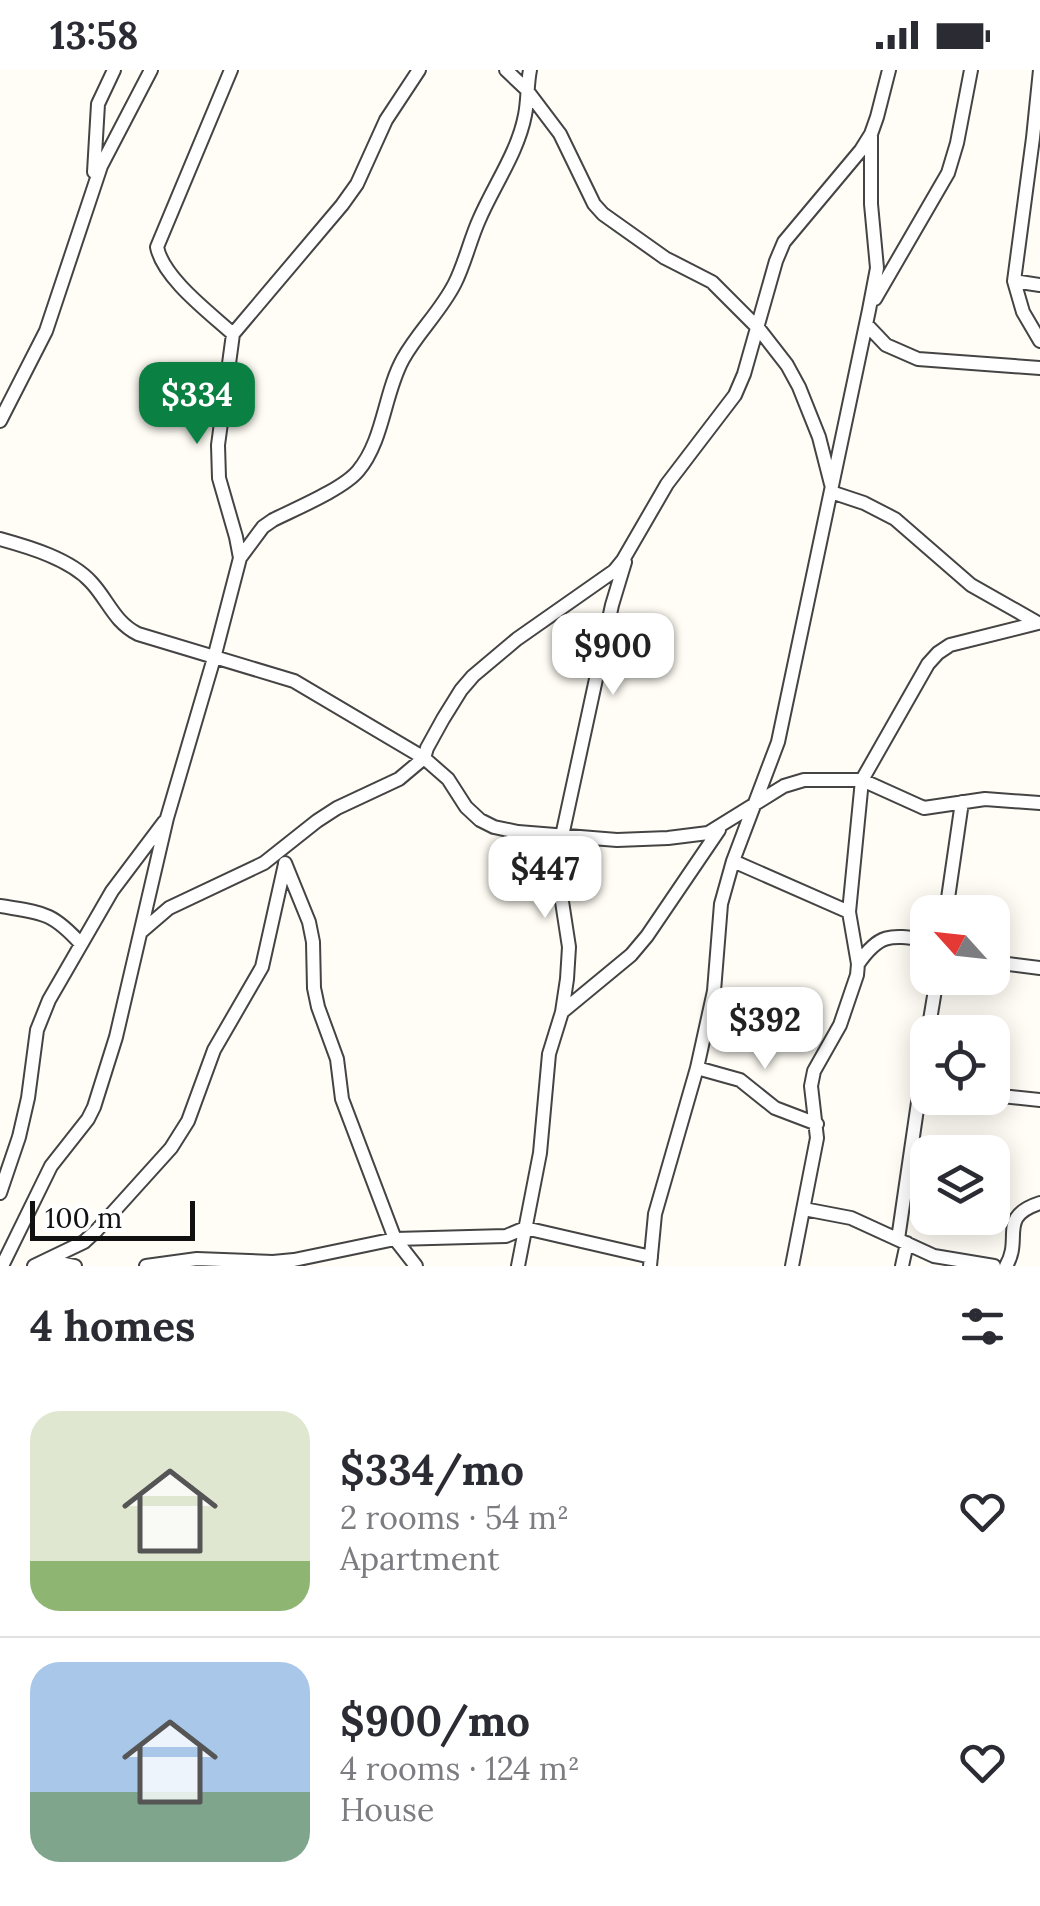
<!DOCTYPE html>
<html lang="en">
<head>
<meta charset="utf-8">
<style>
	:root { --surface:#fff; --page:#f7f7f7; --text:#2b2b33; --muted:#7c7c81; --line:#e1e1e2; --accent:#0b8043 }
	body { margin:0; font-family:Lora,serif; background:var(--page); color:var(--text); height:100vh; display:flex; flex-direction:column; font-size:38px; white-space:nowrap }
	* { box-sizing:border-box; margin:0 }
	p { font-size:32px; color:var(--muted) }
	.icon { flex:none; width:55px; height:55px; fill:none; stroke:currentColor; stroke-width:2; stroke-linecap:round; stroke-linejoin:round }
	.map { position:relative; height:1196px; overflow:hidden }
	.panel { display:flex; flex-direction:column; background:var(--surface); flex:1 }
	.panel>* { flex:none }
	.needle { width:65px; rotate:297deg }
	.controls { position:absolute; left:910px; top:825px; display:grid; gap:20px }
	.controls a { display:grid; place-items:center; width:100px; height:100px; border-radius:20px; background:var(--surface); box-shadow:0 5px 25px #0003; font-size:50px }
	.scale { position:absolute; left:30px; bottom:25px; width:165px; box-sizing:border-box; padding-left:10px; border:5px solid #111; border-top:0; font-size:28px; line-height:35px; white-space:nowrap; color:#111; -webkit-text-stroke:8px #fff; paint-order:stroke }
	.price { position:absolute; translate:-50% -85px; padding:0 22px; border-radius:20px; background:#fff; color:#222; font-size:32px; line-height:65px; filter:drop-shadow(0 2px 5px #0008) }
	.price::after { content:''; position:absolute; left:50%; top:60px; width:30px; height:22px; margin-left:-15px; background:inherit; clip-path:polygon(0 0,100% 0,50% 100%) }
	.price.current { background:var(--accent); color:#fff }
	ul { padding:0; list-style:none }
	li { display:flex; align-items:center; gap:30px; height:250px; padding:0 30px }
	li+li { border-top:2px solid var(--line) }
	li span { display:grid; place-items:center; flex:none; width:280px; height:200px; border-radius:30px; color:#555 }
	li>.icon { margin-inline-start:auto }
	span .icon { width:120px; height:120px; fill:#fffc; stroke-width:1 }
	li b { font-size:42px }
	h2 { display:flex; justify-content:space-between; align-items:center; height:120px; padding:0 30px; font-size:42px }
	.status { display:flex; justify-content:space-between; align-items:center; height:70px; padding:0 50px; background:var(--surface); direction:ltr }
	.status svg { height:28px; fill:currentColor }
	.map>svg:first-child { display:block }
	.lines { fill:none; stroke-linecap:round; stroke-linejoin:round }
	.street-casing { stroke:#444; stroke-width:16 }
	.street { stroke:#fff; stroke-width:12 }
</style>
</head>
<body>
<div class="status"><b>13:58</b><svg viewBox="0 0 49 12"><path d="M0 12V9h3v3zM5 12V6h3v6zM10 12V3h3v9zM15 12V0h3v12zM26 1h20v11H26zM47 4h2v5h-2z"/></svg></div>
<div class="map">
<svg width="1040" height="1196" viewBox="0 0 1040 1196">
	<rect width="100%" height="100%" fill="#fffdf5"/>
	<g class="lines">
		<defs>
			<path id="street" d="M231,0L157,177C163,208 210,243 233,264
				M506,0L526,19L560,64L594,134L603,144L665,188L712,212L759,259L787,295L799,317L819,367L831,414
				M889,0L877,47L871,64L861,80L784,172L776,191L744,304L735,325L667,414L623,490L614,501L517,569L473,606L461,620L443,649L427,678L424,688L448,709L466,737L480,750L494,757L518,762L617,770L668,768L708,763L784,716L804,710H862L924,738L985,729L1040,733
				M1040,0L1033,68L1014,211L1023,242L1040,271
				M94,102L98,34L114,0
				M1014,211L1040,215
				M875,229L948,103L957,73L971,0
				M866,254L886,275L918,289L1040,298
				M0,351L46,261L101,96L151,0
				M831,422L864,433L895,449L971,515L1038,553
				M0,469C29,477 70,489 91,512C108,530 114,552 138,564L294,611L424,688L399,709L337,738L317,751L264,793L169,838L141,862
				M240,488L263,457L273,450C295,439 343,419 358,401C384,370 384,323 403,289C418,262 441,241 455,213C465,193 470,170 479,150C494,115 518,82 525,45C528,30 527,15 530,0
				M733,791L849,842L862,710L928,594L938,583L950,575L1038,553
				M285,793L309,852L313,872L314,918L318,937L337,989L342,1029L395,1169L416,1196
				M0,836C42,843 51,841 81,874
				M946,842L962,732
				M992,892L1040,898
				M858,894C880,862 891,865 928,870
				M562,942L631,885L647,866L719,760
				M928,962L937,908
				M697,998L740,1010L775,1038L817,1054
				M992,1025L1040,1030
				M0,1123L19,1067L28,1028L37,960L49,930L112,821L164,752
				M804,1139L851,1148L934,1186L994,1196
				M898,1169L928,964
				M47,1190L75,1196
				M2,1196L51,1096L88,1049L94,1037L116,967L167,748L214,588L240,488L236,467L219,408L218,375L233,264L342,135L357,114L386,50L419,0
				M34,1196L84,1172L97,1160L171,1078L188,1051L214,980L262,897L285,794
				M146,1196L197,1189L273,1192L294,1190L395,1169L506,1166L525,1158L651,1187
				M518,1196L540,1083L549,984L562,942L567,909L569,877L559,812L562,766L612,535L625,492
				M650,1196L655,1144L697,998L714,921L721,834L733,791L778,672L869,240L877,198L871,134V66
				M792,1196L817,1068L811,1016L814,1001L840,955L857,905L858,894L849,842
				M902,1196L907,1173
				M1006,1196C1023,1168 997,1147 1040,1133"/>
		</defs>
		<use href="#street" class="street-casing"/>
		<use href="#street" class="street"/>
	</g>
</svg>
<div class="controls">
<a><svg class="needle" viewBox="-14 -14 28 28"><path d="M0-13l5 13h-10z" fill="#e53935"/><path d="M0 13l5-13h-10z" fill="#7c7c81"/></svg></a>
<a><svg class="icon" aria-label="locate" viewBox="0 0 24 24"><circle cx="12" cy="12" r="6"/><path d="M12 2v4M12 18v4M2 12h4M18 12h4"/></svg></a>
<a><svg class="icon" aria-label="layers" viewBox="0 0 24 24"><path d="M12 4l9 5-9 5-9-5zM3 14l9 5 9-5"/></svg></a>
</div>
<div class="scale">100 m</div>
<b class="price current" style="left:197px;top:377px">$334</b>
<b class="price" style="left:613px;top:628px">$900</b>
<b class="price" style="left:545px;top:851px">$447</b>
<b class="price" style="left:765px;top:1002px">$392</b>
</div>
<section class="panel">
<h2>4 homes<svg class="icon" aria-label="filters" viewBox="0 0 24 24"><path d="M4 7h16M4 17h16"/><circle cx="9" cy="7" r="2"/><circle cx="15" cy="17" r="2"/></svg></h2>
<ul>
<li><span style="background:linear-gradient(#dfe7d0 75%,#8fb573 0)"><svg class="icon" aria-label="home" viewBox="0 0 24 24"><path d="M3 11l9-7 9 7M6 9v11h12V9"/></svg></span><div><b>$334/mo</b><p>2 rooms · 54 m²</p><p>Apartment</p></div><svg class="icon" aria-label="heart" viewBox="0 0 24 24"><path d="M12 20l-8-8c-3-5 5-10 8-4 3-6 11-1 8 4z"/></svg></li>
<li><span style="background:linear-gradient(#a9c7e8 65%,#7fa58c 0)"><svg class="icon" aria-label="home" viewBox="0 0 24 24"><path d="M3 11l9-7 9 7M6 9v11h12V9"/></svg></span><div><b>$900/mo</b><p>4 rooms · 124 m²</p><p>House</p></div><svg class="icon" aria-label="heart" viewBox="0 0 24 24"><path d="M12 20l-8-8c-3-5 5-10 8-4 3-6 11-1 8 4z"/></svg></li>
</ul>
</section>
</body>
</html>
